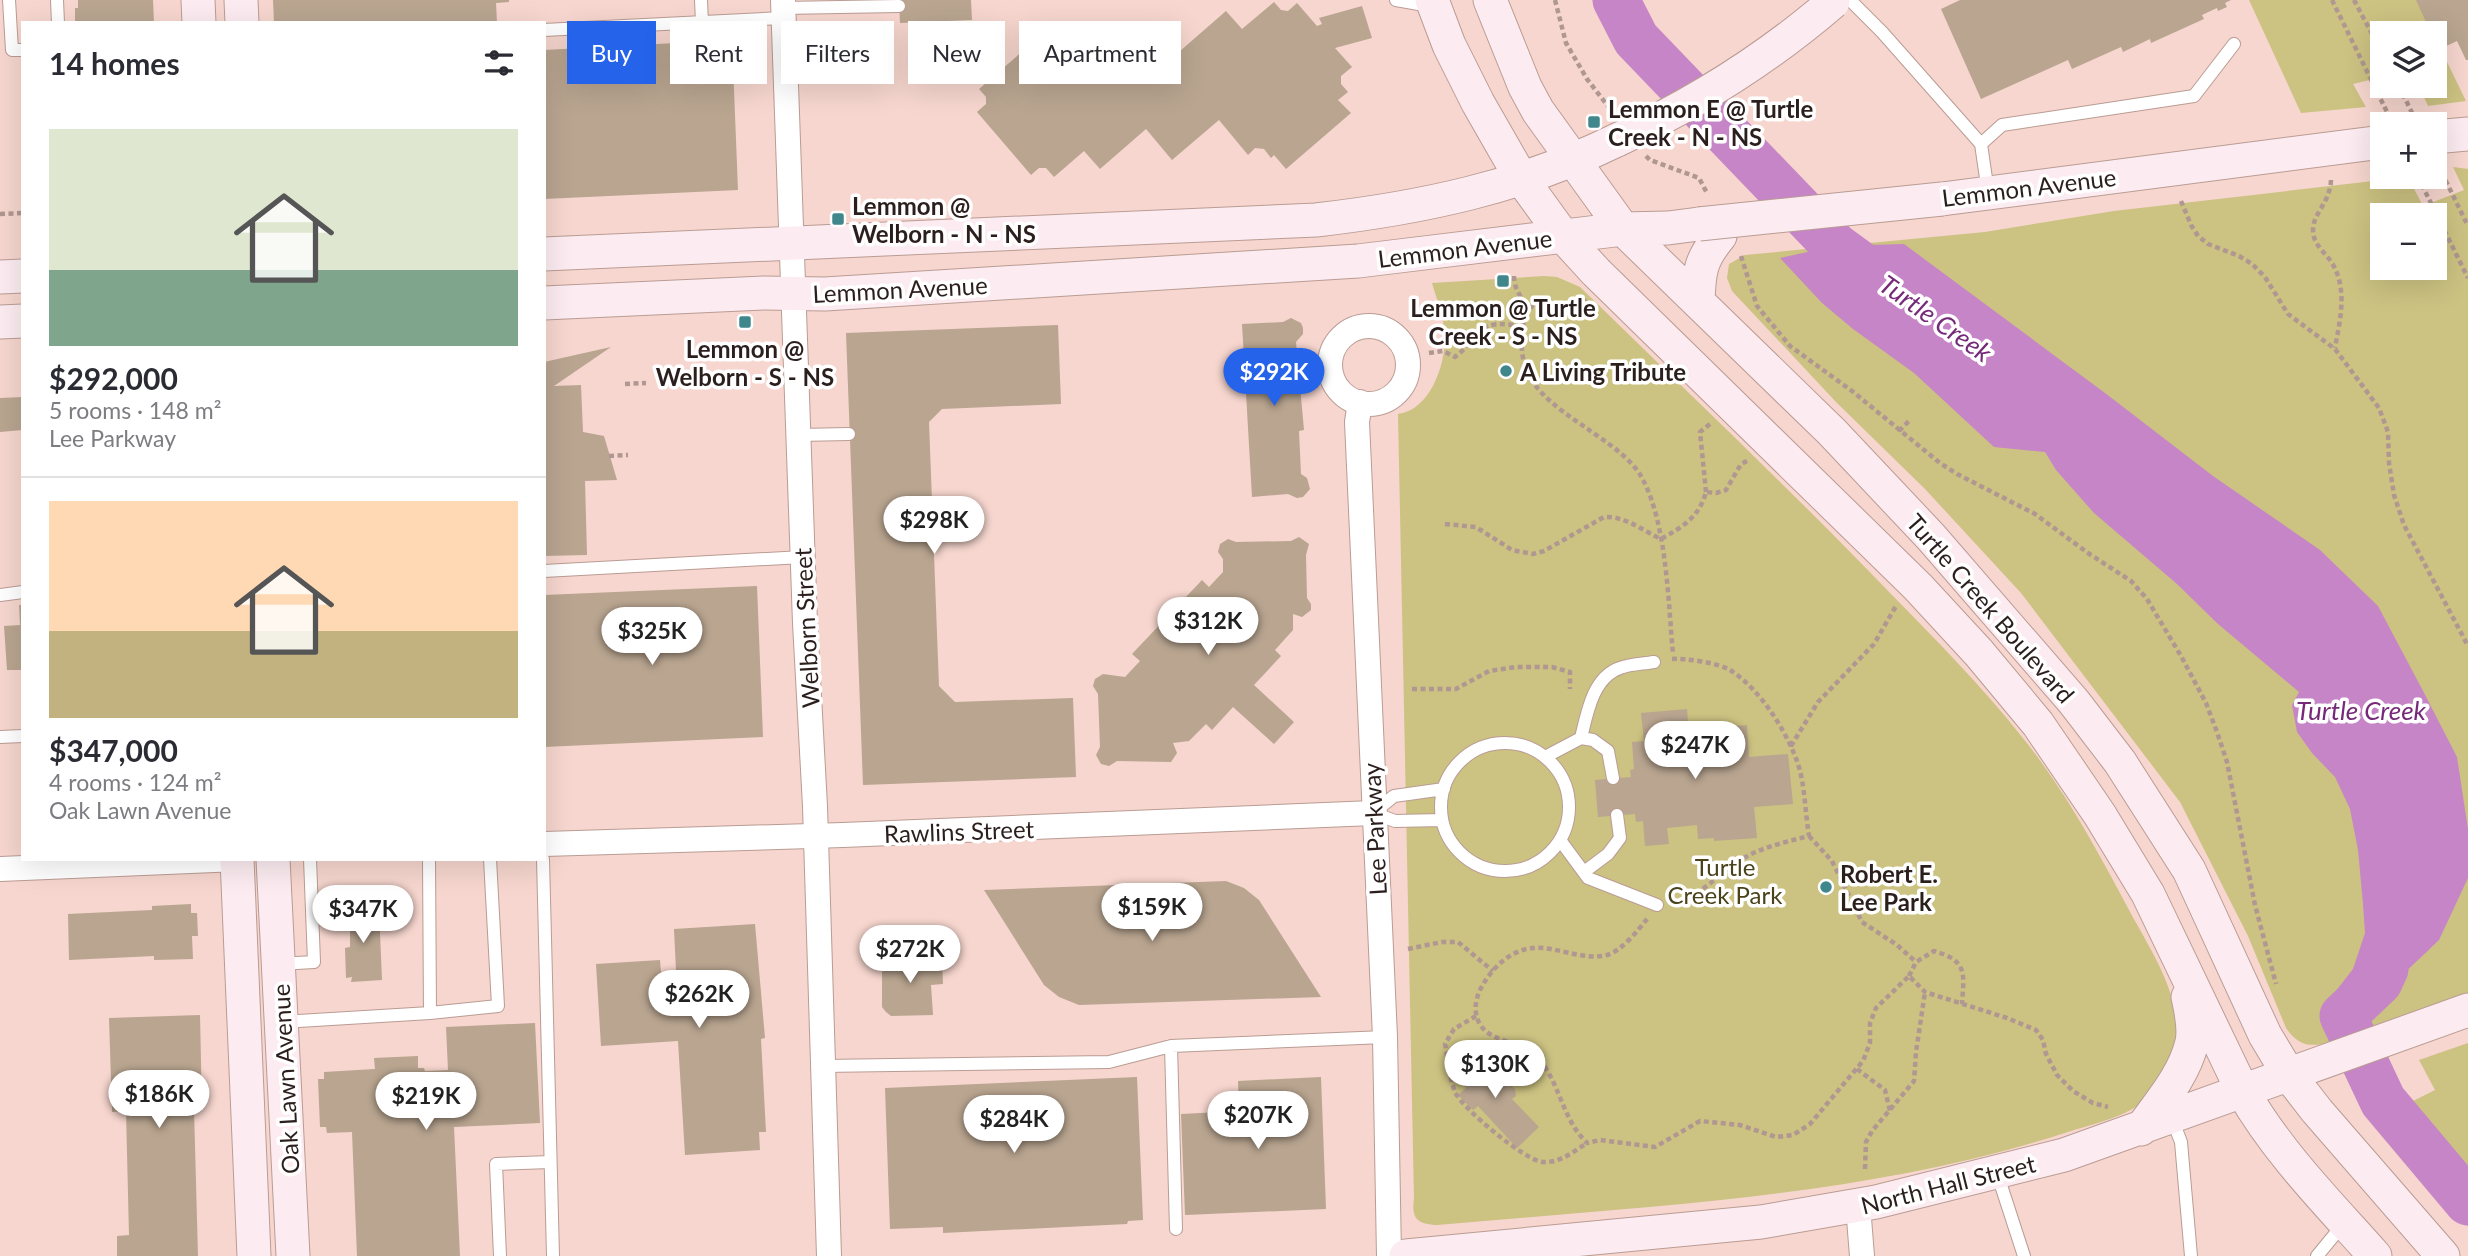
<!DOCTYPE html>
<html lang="en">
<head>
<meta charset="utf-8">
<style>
	:root { --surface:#fff; --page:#f2f2f3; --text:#2b2b33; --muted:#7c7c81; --line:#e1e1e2; --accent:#2563eb }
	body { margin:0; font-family:Lato,sans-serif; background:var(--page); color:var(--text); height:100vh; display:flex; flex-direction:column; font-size:26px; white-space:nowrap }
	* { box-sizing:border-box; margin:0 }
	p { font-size:23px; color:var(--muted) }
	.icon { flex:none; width:38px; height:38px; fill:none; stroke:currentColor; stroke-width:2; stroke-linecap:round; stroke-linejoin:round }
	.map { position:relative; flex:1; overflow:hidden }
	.sheet { position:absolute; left:21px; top:21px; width:525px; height:840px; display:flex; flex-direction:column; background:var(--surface); border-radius:0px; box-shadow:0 7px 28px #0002 }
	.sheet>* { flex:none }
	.top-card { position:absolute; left:567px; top:21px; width:665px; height:63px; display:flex; gap:14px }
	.controls { position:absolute; left:2370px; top:21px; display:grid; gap:14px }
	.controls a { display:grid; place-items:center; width:77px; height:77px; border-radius:0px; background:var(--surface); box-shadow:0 7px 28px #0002; font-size:35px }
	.price { position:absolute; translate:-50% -60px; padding:0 16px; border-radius:24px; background:#fff; color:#222; font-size:23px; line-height:46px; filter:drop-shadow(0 2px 4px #0008) }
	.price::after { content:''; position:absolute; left:50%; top:42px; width:21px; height:16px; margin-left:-10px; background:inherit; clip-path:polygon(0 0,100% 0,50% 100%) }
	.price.active { background:var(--accent); color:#fff }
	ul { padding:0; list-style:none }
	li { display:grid; align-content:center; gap:14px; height:371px; padding:0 28px }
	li+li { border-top:2px solid var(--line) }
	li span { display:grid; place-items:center; height:217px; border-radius:0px; color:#555 }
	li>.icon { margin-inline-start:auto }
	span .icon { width:126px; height:126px; fill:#fffc; stroke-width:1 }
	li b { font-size:30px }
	h2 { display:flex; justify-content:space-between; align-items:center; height:84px; padding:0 28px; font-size:30px }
	.pill { padding:0 24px; border-radius:0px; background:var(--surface); box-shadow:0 7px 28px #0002; font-size:24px; line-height:63px }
	.pill.active { background:var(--accent); color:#fff }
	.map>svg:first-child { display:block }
	.green { fill:#ccc282; fill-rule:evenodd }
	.water { fill:#c685c7 }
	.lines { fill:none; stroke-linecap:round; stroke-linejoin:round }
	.river { stroke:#c685c7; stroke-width:47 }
	.building { fill:#b9a590 }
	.lane-casing { stroke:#ba9c94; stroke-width:14 }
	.street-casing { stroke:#ba9c94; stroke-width:26 }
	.secondary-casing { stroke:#ba9c94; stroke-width:35 }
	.path { stroke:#b09791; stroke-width:4.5; stroke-dasharray:5 3.5; stroke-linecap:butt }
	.lane { stroke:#fff; stroke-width:12 }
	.street { stroke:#fff; stroke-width:24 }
	.secondary { stroke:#fcecf1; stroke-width:33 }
	.secondary-bridge-casing { stroke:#ba9c94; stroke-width:35; stroke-linecap:butt }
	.secondary-bridge { stroke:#fcecf1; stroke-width:33 }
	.poi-dot { fill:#3f878b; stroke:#fff; stroke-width:2.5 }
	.labels { text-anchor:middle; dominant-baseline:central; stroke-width:7; stroke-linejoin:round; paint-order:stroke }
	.poi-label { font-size:24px; font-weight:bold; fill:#2b1f1d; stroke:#fff; text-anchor:start }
	.street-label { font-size:24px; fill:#2b1f1d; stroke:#fff }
	.park-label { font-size:24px; fill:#49421a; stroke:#fff }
	.water-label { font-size:26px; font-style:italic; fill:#762979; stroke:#fff }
</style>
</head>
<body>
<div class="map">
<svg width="2468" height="1256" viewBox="0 0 2468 1256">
	<rect width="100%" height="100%" fill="#f6d6ce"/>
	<path class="green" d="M2249,0H2418L2433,33H2382V77L2353,84L2366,107L2301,113Z
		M2434,35L2466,101L2428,106L2419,86H2434Z
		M2453,167L2468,169V997L2335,1042C2311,1046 2301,1049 2286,1028L2248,936L2180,802L2021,593L1925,489L1836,402L1732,291L1727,278L1729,264L1745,255L1985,232L2114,211L2408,177L2423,206L2464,190ZM2382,215H2434V268H2382Z
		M1544,276L1557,277L1580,287C1684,389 1789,488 1890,593C1935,639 1982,686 2022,737C2065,790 2097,850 2129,910C2151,951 2181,994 2177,1042C2176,1057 2153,1091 2142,1102C2126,1117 2089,1125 2068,1132C1865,1198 1648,1206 1437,1225C1418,1224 1411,1219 1414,1199L1398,414C1430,410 1445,366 1445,337C1444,319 1437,300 1432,283Z
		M2468,1043V1172L2405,1105L2435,1090L2419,1060Z"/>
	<path class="water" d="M1904,244L2105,393L2213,476L2320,550L2378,606L2422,689L2457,757L2468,829V878L2439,940L2397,980L2343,1016L2323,1027L2329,1000L2353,969L2365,933L2363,904L2358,850L2350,809L2335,777L2312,753L2297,732L2292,705L2299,692L2218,624L2177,584L2094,513L2056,470L2045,452L1994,447L1914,373L1853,329L1822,303L1780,258L1835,246Z"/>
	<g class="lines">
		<path class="river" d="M1616,0L1636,39L1835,246L1887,284
			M2385,969L2379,982L2343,1016L2383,1101L2468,1202"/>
	</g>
	<path class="building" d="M78,0H153L154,23H75V8H78Z
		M273,0H509V2L496,3L497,23H274Z
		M899,0H971L972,20L900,23Z
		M1960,0H2231L2225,3L2227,7L2218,11L2217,8L2202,15L2204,19L2151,43L2150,39L2123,52L2121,47L2072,69L2068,60L1981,99L1941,9Z
		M2416,0H2468V60H2466L2457,41L2438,50L2434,33H2431Z
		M1274,2L1281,10L1288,11L1297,3L1317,26L1322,24L1319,18L1362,6L1372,38L1335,48L1352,67L1341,76V84L1348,92L1338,100L1351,113L1286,169L1274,155L1271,158L1264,149L1255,148L1248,155L1219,120L1172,160L1146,129L1100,169L1084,151L1054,177L1046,168H1039L1031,175L977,112L986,104V97L979,89L1055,23L1062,31L1070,32L1079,24L1108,59L1154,21L1180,51L1226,11L1242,29Z
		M732,40L738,190L544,199V50Z
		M1291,318L1301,323L1303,328V334L1296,342L1304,430L1299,431L1301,474L1307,478L1310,489L1303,497L1297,498L1288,494L1252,497L1242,324L1283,322Z
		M1058,325L1061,404L942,409L929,422L939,686L955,702L1073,698L1076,777L863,785L846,333Z
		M611,347L554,386L581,385L583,432L604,436L617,480L585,481L587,555L544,556V362Z
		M23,397V430L0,432V398Z
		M1299,537L1309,544L1306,555L1307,598L1311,604V610L1302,617L1293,614V630L1275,650L1281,656L1254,685L1294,722L1274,744L1233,707L1212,730L1206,724L1189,741L1173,743L1177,753L1171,762L1117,761L1109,766L1101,764L1096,755L1100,747L1098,694L1093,686L1095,679L1103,674L1125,677L1140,661L1132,654L1202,580L1209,587L1223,572V559L1218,552L1220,544L1228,539L1236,542L1291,541Z
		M757,586L763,737L544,747V595Z
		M19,605H23V670H7L4,626L20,625Z
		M1687,709L1689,735L1700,734V729L1747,725L1749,757L1788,754L1793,804L1754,807L1757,838L1714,841V838L1698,839L1697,825L1667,828L1669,844L1645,846L1643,821L1636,822L1635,814L1598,817L1595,780L1631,777L1630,770L1634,769L1632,742L1644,741L1641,713Z
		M1226,881L1244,888L1259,900L1321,997L1079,1005L1059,997L1044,985L984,890Z
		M191,904V913H197L198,936H192L193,959L154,960V956L69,960L68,914L152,910V906Z
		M379,909L382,980L351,982L352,977L346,978L345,948L350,947V930H344L343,910Z
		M755,924L765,1038L761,1039L766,1132H759L760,1150L685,1155L678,1041L601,1046L596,964L660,960L661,972L676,971L674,929Z
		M942,957L943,984L931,985L933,1015L891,1016L886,1012L882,1007V958Z
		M200,1015L202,1109H194L198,1256H117V1236L129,1235L126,1111L112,1112L109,1018Z
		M535,1023L540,1123L454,1127L460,1256H357L352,1132L327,1133L326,1127H320L318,1079H324V1072L375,1069L374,1058L418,1056V1068H424L425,1071L448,1070L446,1027Z
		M1475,1053L1501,1080L1508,1082L1515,1089L1516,1096L1512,1099L1539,1127L1517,1148L1478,1106L1473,1110L1458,1095L1466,1088L1454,1075Z
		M1137,1077L1143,1220L1128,1221L1127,1224L943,1233V1227L890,1229L885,1088Z
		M1321,1077L1326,1209L1185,1215L1181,1114L1239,1111L1238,1081Z"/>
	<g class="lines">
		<defs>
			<path id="lane" d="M9,0L12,50H23
				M57,0L58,23
				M701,0L702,23
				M1396,0L1430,6
				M1850,0L1882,32L1981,144L1988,192
				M783,8L899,6
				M544,30L783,18
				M1981,144L2002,125L2194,96L2234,44
				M798,435L849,434
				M544,571L803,557
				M0,595L23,592
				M0,737L23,736
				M1581,738C1587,713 1593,677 1620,668C1630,664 1643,664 1654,662
				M1441 807a64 64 0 1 1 128 0a64 64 0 1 1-128 0Z
				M1545,757L1581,738L1593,740L1608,751L1613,778
				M1442,820L1395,821L1373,813L1394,796L1444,789
				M1560,840L1588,878L1657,905
				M543,859L553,1256
				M1584,872L1608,854L1620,838L1617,815
				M279,964L314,962L310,859
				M430,1013L498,1006L490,859
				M282,1022L430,1013L429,859
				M1171,1046L1176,1229
				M822,1066L1109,1062L1171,1046L1385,1037
				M2172,1119L2181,1142L2191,1256
				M1997,1173L2024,1256
				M500,1256L496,1164L550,1162
				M2317,1256L2345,1222"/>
			<path id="street" d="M783,0L805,623L815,806L829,1256
				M1330 365a39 39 0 1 1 78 0a39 39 0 1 1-78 0Z
				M1360,402L1357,422L1385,1037L1389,1256
				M544,844L843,835L1373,813
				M0,869L238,859
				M1858,1206L1862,1256"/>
			<path id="secondary" d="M198,0L199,23
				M241,0L242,23
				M1432,0L1449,45L1478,103L1521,178L1563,236L1596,272L1918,587L1979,653L2038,724L2100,815L2148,894L2243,1092C2278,1153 2328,1203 2375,1256
				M1490,0L1525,87L1538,111L1623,229L1832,432L1931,537L2074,702L2120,762L2189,870L2265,1035L2289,1075L2317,1111L2443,1256
				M2434,137L2468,134
				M1942,199L2382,142
				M544,254L1316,220C1421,208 1521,187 1617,140
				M0,277L23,276
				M1698,302C1699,272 1700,260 1720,236
				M544,303L764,293L825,294L1358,261L1623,229L1668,228L1699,224
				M0,322L23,321
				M237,859L254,1256
				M273,859L293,1256
				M2141,1129C2160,1103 2185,1074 2192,1042C2195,1027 2191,1011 2188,997
				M1406,1256L1761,1222L1876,1202L2064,1155L2468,1010"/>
		</defs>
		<use href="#lane" class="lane-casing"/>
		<use href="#street" class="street-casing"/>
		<use href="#secondary" class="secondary-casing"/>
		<path class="path" d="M1555,0L1566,43L1587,79L1611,110
			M2332,0L2388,114
			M2354,0L2382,53
			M2399,86L2414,117
			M1646,156L1650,160L1699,178L1707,193
			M2438,165L2468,226
			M2418,177L2468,278
			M2331,180C2330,203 2313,213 2313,230C2313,245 2325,252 2332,263C2348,289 2340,320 2335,348
			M2181,201L2191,225L2198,236L2208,244L2239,256L2252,264L2265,277L2288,314L2335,349L2379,408L2388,432L2389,463L2394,495L2404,525L2468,646
			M0,214L23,213
			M1741,256L1757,306L1790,346L1852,391L1940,463L1957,474L2035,514L2088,553L2131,581L2147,599L2181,656L2206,703L2217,732L2227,762L2255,905L2276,984
			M1514,276C1515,313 1562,323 1586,299
			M1528,304C1505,381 1547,400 1602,439C1616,449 1632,461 1641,476C1667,522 1668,601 1673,654
			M1429,353L1443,351L1455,357C1486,332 1476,319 1521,326
			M625,384L646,383
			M1899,431L1910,420
			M609,456L628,455
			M1706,492L1700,432L1710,424
			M1445,524L1476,527L1512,550L1533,554L1544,551L1604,517C1625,516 1642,530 1661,539C1682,527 1699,518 1706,492L1716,493L1726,490L1741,464L1747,461
			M1672,659C1685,658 1719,663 1730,670C1760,689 1785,729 1797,761C1805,783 1805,812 1809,836C1786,842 1762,847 1742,859C1718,874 1701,897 1673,902
			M1412,689H1456L1489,671L1516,667H1552L1570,672V689
			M1791,746L1818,702L1874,644L1896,606
			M1809,836L1832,861L1862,922L1897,945L1916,962
			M1647,919C1638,930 1622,951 1607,955C1583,961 1556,946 1533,948C1509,950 1490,970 1480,990C1475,1001 1473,1014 1481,1026C1493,1043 1524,1041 1540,1060C1560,1085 1563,1120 1587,1143L1600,1140L1655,1147L1700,1121L1740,1125L1776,1137L1793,1135L1810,1124L1863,1061L1870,1043V1023L1876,1008L1909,976L1925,992L2007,1018L2036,1030L2043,1040L2046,1054L2057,1075L2073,1091L2093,1103L2108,1107
			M1408,949L1442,942H1458L1493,971
			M1909,976L1916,962L1934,951C1968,961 1964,973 1962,1004
			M1476,1016L1454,1029L1445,1044C1448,1059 1449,1077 1455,1092C1462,1108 1525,1161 1543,1162C1560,1163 1573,1152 1587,1143
			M1857,1069L1885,1090L1890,1111
			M1865,1169L1866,1142L1872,1131L1914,1081L1916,1052L1925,992"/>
		<use href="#lane" class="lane"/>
		<use href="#street" class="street"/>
		<use href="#secondary" class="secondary"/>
		<defs>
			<path id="secondary-bridge" d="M1617,140C1695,104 1768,58 1833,2
				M1699,224L1942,199"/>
		</defs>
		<use href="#secondary-bridge" class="secondary-bridge-casing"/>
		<use href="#secondary-bridge" class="secondary-bridge"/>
	</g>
	<g class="poi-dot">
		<rect x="1587" y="115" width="14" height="14" rx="3.5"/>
		<rect x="831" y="212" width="14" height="14" rx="3.5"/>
		<rect x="1496" y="274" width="14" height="14" rx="3.5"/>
		<rect x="738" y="315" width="14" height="14" rx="3.5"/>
		<circle cx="1506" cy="371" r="7"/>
		<circle cx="1826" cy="887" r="7"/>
	</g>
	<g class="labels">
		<g class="poi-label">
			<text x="1608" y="108">Lemmon E @ Turtle<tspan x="1608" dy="28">Creek - N - NS</tspan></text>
			<text x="852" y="205">Lemmon @<tspan x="852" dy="28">Welborn - N - NS</tspan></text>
			<text x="1503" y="307" text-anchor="middle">Lemmon @ Turtle<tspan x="1503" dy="28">Creek - S - NS</tspan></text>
			<text x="745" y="348" text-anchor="middle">Lemmon @<tspan x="745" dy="28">Welborn - S - NS</tspan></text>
			<text x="1520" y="371">A Living Tribute</text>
			<text x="1840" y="873">Robert E.<tspan x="1840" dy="28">Lee Park</tspan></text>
		</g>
		<g class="street-label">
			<text transform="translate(2029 187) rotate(-7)">Lemmon Avenue</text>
			<text transform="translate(1465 248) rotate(-7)">Lemmon Avenue</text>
			<text transform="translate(900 289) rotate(-3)">Lemmon Avenue</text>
			<text transform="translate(1991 608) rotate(49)">Turtle Creek Boulevard</text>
			<text transform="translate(806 628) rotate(-93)">Welborn Street</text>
			<text transform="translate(1374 829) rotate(-93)">Lee Parkway</text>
			<text transform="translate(959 831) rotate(-2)">Rawlins Street</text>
			<text transform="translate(285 1079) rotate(-93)">Oak Lawn Avenue</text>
			<text transform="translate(1948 1184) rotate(-14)">North Hall Street</text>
		</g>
		<g class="park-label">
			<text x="1725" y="866">Turtle<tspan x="1725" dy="28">Creek Park</tspan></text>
		</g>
		<g class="water-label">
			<text transform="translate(1936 318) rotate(35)">Turtle Creek</text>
			<text x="2361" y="710">Turtle Creek</text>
		</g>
	</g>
</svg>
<div class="controls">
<a><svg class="icon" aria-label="layers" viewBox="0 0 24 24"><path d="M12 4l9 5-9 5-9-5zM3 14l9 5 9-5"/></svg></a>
<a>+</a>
<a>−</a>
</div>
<b class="price active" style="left:1274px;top:408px">$292K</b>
<b class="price" style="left:934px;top:556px">$298K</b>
<b class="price" style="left:1208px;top:657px">$312K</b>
<b class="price" style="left:652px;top:667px">$325K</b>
<b class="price" style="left:1695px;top:781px">$247K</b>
<b class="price" style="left:1152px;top:943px">$159K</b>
<b class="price" style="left:363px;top:945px">$347K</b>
<b class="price" style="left:910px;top:985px">$272K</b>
<b class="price" style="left:699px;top:1030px">$262K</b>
<b class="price" style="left:1495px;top:1100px">$130K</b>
<b class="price" style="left:159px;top:1130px">$186K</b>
<b class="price" style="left:426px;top:1132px">$219K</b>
<b class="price" style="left:1258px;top:1151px">$207K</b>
<b class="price" style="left:1014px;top:1155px">$284K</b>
<div class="top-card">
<a class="pill active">Buy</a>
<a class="pill">Rent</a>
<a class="pill">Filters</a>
<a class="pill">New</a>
<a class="pill">Apartment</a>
</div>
<section class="sheet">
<h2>14 homes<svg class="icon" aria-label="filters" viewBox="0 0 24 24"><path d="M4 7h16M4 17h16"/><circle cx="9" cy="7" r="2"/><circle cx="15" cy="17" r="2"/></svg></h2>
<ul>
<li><span style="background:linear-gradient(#dfe7d0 65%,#7fa58c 0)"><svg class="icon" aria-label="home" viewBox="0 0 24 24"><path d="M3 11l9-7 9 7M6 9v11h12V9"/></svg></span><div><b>$292,000</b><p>5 rooms · 148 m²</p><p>Lee Parkway</p></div></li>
<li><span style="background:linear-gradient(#ffd9b3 60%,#c2b280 0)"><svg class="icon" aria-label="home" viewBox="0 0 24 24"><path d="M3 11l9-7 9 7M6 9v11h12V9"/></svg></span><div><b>$347,000</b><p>4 rooms · 124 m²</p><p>Oak Lawn Avenue</p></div></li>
</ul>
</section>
</div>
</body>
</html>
